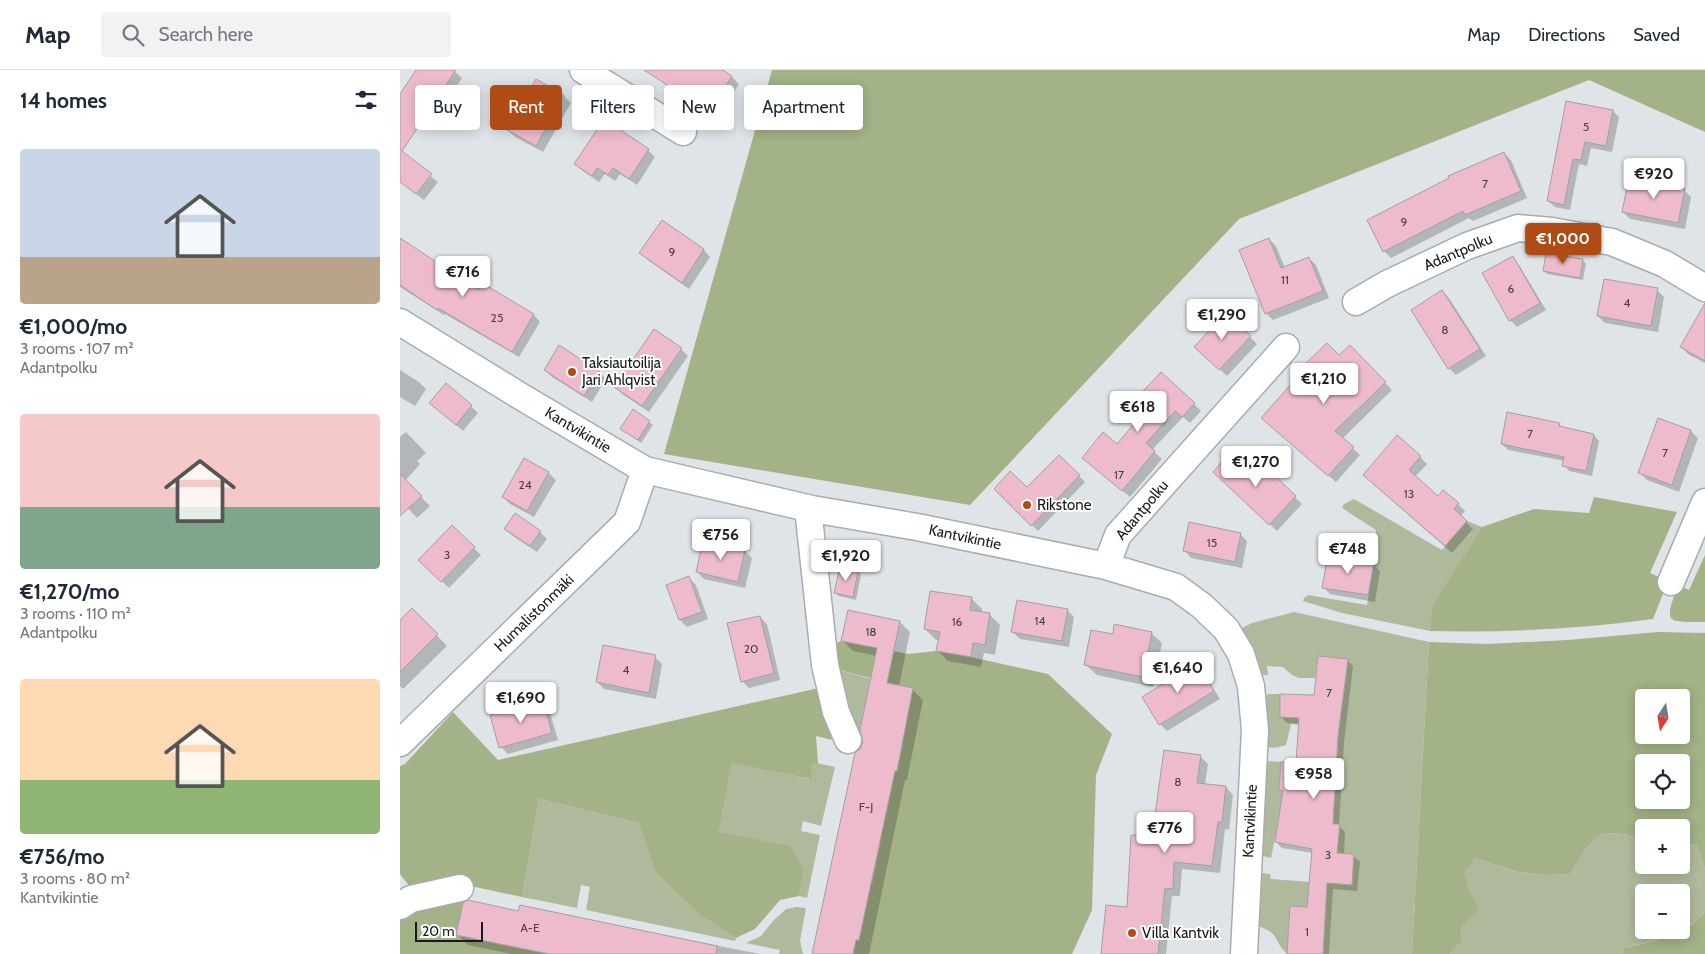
<!DOCTYPE html>
<html lang="en">
<head>
<meta charset="utf-8">
<style>
	:root { --surface:#fff; --page:#f2f2f3; --text:#1f2937; --muted:#747a83; --line:#e0e1e3; --accent:#af4b15 }
	body { margin:0; font-family:Cabin,sans-serif; background:var(--page); color:var(--text); height:100vh; display:flex; flex-direction:column; font-size:19px; white-space:nowrap }
	* { box-sizing:border-box; margin:0 }
	p { font-size:16px; color:var(--muted) }
	.icon { flex:none; width:28px; height:28px; fill:none; stroke:currentColor; stroke-width:2; stroke-linecap:round; stroke-linejoin:round }
	.map { position:relative; flex:1; overflow:hidden }
	.sheet { display:flex; flex-direction:column; background:var(--surface); width:400px }
	.sheet>* { flex:none }
	.top-card { position:absolute; left:15px; top:15px; width:475px; height:45px; display:flex; gap:10px }
	.needle { width:32px; rotate:192deg }
	.fabs { position:absolute; left:1235px; top:619px; display:grid; gap:10px }
	.fabs a { display:grid; place-items:center; width:55px; height:55px; border-radius:5px; background:var(--surface); box-shadow:0 2px 12px #0003; font-size:25px }
	.scale { position:absolute; left:15px; bottom:12px; width:68px; box-sizing:border-box; padding-left:5px; border:2px solid #161819; border-top:0; font-size:14px; line-height:18px; white-space:nowrap; color:#161819; -webkit-text-stroke:4px #fff; paint-order:stroke }
	.price { position:absolute; translate:-50% -42px; padding:0 11px; border-radius:5px; background:#fff; color:#222; font-size:16px; line-height:32px; filter:drop-shadow(0 1px 2px #0008) }
	.price::after { content:''; position:absolute; left:50%; top:30px; width:15px; height:11px; margin-left:-8px; background:inherit; clip-path:polygon(0 0,100% 0,50% 100%) }
	.price.on { background:var(--accent); color:#fff }
	ul { padding:0; list-style:none }
	li { display:grid; align-content:center; gap:10px; height:265px; padding:0 20px }
	li span { display:grid; place-items:center; height:155px; border-radius:5px; color:#555 }
	li>.icon { margin-inline-start:auto }
	span .icon { width:90px; height:90px; fill:#fffc; stroke-width:1 }
	li b { font-size:21px }
	h2 { display:flex; justify-content:space-between; align-items:center; height:60px; padding:0 20px; font-size:21px }
	.pill { padding:0 18px; border-radius:5px; background:var(--surface); box-shadow:0 2px 12px #0003; font-size:18px; line-height:45px }
	.pill.on { background:var(--accent); color:#fff }
	header { display:flex; align-items:center; gap:30px; box-sizing:border-box; height:70px; padding:0 25px; background:var(--surface); border-bottom:1px solid var(--line) }
	header strong { font-size:24px }
	nav { display:flex; gap:28px; margin-inline-start:auto; font-size:18px }
	.search { width:350px; height:45px; background:var(--page); display:flex; align-items:center; gap:12px; box-sizing:border-box; padding:0 18px; border-radius:5px; color:var(--muted); font-size:19px }
	main { display:flex; flex:1; min-height:0 }
	.map>svg:first-child { display:block }
	.green { fill:#afba9c; fill-rule:evenodd }
	.forest { fill:#a3b287; fill-rule:evenodd }
	.shadow { fill:#0003 }
	.building { fill:#eebbcd; stroke:#a49fa1 }
	.lines { fill:none; stroke-linecap:round; stroke-linejoin:round }
	.street-casing { stroke:#a8acb0; stroke-width:29 }
	.street { stroke:#fff; stroke-width:26 }
	.poi-dot { fill:#af4b15; stroke:#fff; stroke-width:2 }
	.labels { text-anchor:middle; dominant-baseline:central; stroke-width:4; stroke-linejoin:round; paint-order:stroke }
	.number-label { font-size:12px; fill:#4c4146 }
	.street-label { font-size:15px; fill:#161819; stroke:#fff }
	.poi-label { font-size:15px; fill:#161819; stroke:#fff; text-anchor:start }
</style>
</head>
<body>
<header>
<strong>Map</strong>
<div class="search"><svg class="icon" aria-label="search" viewBox="0 0 24 24"><circle cx="10" cy="10" r="6"/><path d="M15 15l6 6"/></svg>Search here</div>
<nav><a>Map</a><a>Directions</a><a>Saved</a></nav>
</header>
<main>
<section class="sheet">
<h2>14 homes<svg class="icon" aria-label="filters" viewBox="0 0 24 24"><path d="M4 7h16M4 17h16"/><circle cx="9" cy="7" r="2"/><circle cx="15" cy="17" r="2"/></svg></h2>
<ul>
<li><span style="background:linear-gradient(#c9d6e8 70%,#b9a48a 0)"><svg class="icon" aria-label="home" viewBox="0 0 24 24"><path d="M3 11l9-7 9 7M6 9v11h12V9"/></svg></span><div><b>€1,000/mo</b><p>3 rooms · 107 m²</p><p>Adantpolku</p></div></li>
<li><span style="background:linear-gradient(#f6c9c9 60%,#7fa58c 0)"><svg class="icon" aria-label="home" viewBox="0 0 24 24"><path d="M3 11l9-7 9 7M6 9v11h12V9"/></svg></span><div><b>€1,270/mo</b><p>3 rooms · 110 m²</p><p>Adantpolku</p></div></li>
<li><span style="background:linear-gradient(#ffd9b3 65%,#8fb573 0)"><svg class="icon" aria-label="home" viewBox="0 0 24 24"><path d="M3 11l9-7 9 7M6 9v11h12V9"/></svg></span><div><b>€756/mo</b><p>3 rooms · 80 m²</p><p>Kantvikintie</p></div></li>
</ul>
</section>
<div class="map">
<svg width="1305" height="884" viewBox="0 0 1305 884">
	<rect width="100%" height="100%" fill="#dfe4e8"/>
	<path class="green" d="M954,429L1042,480L1067,451L1082,457L1034,535L1030,561L942,543L903,531L904,528L908,525L967,535L974,492L976,460L942,438L944,434Z
		M894,542L1029,572L1012,884H923L926,838L890,836L887,884C872,870 881,862 854,855L858,805L862,803L870,804L871,809L952,815L937,783L939,755L914,752L881,737L871,788L859,785L865,691L881,692L879,720L935,723L939,658L891,654L886,675C878,677 872,680 865,675V628L868,624H880V647L902,648L912,637L942,640L948,589L918,586L915,608H899L892,605L883,597L867,596L868,605H862L858,603L836,561L852,553Z
		M435,599L471,609L459,663L447,647Z
		M332,692L410,709L412,692L435,697L421,756L403,751L401,761L420,765L407,828L399,826L404,800L319,762Z
		M139,729L239,753L257,802L301,846L336,868L335,871L186,840L190,817L181,815L177,838L122,827Z
		M1203,763L1225,764L1244,771V795H1281V775L1296,774L1305,799V842L1298,850L1270,867L1224,878L1223,884H1050L1061,872V858L1078,838L1070,822L1063,802L1075,788L1118,802L1147,805L1170,804L1187,777ZM1244,822H1281V860H1244Z
		M397,837L406,838L400,871L403,884H379L380,880L346,873L361,866L373,851L386,839Z"/>
	<path class="forest" d="M372,0H1305V62L1189,10L839,149L570,435L264,384Z
		M1194,427L1277,442L1250,503L1268,511L1253,549C1179,559 1104,563 1030,561L1033,535L1082,457L1134,439L1189,443Z
		M1305,485V552C1265,552 1264,554 1278,515L1289,520Z
		M1258,562L1305,563V799L1296,774L1281,775V758H1244V771L1225,764L1203,763L1187,777L1170,804L1147,805L1118,802L1075,788L1064,802L1070,822L1079,838L1061,858V872L1050,884H1012L1029,572L1088,574L1168,570ZM1244,628H1281V665H1244ZM1244,692H1281V730H1244Z
		M441,571L508,584L536,581L571,587L648,604L712,664L696,705L692,840L672,884H453L456,870H459L465,843L462,842L468,813H472L480,774L476,773L479,756L483,757L492,717L487,715L490,700L497,701L503,674L496,672L507,649L513,619L435,599L431,576Z
		M419,618L422,642L432,670L416,666L418,694L412,693L411,709L332,693L319,762L390,776L404,800L399,826L380,830L355,859L336,868L301,846L256,802L239,753L139,729L122,827L57,813L13,821L0,804V696L5,694L53,642L98,690Z
		M64,830L58,866L149,884H0V840Z
		M1305,842V884H1223L1224,878C1254,871 1284,867 1305,842Z"/>
	<path class="shadow" d="M17,0H53L62,8L29,60L0,41V27Z
		M266,0H321L332,7L339,14L317,48L267,16L260,9Z
		M136,11L164,26L171,33L143,82L115,67L108,60Z
		M1167,32L1213,41L1219,47L1212,82L1191,78L1187,96L1179,94L1170,140L1155,137L1148,131Z
		M205,51L248,80L255,87L237,115L220,104L215,111L205,104L199,112L183,101L176,94Z
		M0,82L38,112L24,130L0,112Z
		M1104,83L1111,90L1127,128L1073,151L1069,148L991,188L984,181Z
		M1284,120L1291,127L1285,159L1230,149L1223,142Z
		M262,152L304,180L310,187L289,219L248,190L241,183Z
		M869,169L876,176L885,198L909,188L916,195L929,228L873,250L866,243Z
		M0,179L79,221L83,215L134,245L140,252L119,287L45,244L44,245L0,217Z
		M1112,188L1119,195L1146,240L1117,257L1110,250Z
		M1183,190L1186,194L1183,210L1147,204L1144,201Z
		M1257,220L1264,227L1258,262L1205,253L1198,246Z
		M1042,221L1049,228L1086,286L1056,305L1049,298L1012,240Z
		M1305,251V293L1288,284L1281,277Z
		M255,261L281,279L288,286L249,342L222,324L216,317Z
		M850,267L857,274L827,306L803,284Z
		M950,277L992,320L942,369L960,385L936,412L870,355Z
		M0,300L19,312L26,319L15,336L0,327Z
		M145,300L199,302L206,309L192,332L152,307Z
		M794,334L801,341L790,353L783,347L752,380L762,389L730,427L691,395L717,376L745,342Z
		M71,336L78,343L63,361L38,340Z
		M233,341L253,355L241,373L225,362Z
		M1258,350L1291,361L1298,368L1279,422L1247,410L1240,403Z
		M1159,354L1164,359L1194,365L1199,371L1192,406L1169,401L1164,395L1165,391L1108,380L1102,374Z
		M6,362L26,383L17,391L20,394L5,411L30,436L17,448L0,430V367Z
		M659,386L685,412L638,461L595,419H627Z
		M1020,387L1027,394L1015,407L1038,428L1058,434L1065,441L1060,447L1073,459L1052,483L971,412Z
		M125,389L149,403L156,410L134,447L110,434L103,427Z
		M843,401L895,427L902,434L877,461L821,409Z
		M52,457L81,485L49,518L20,490Z
		M106,459L140,462L147,469L137,482L113,466Z
		M840,464L847,471L842,498L791,488L784,480Z
		M304,472L345,481L352,488L345,518L304,509L297,502Z
		M973,494L980,501L975,532L930,524L923,517Z
		M458,502L461,505L456,530L439,526L435,523Z
		M289,508L296,515L308,549L287,557L280,550Z
		M571,528L582,539V543L589,544L600,555L595,585L584,583L581,597L548,591L538,581L540,570H536L525,559Z
		M12,540L47,576L3,619L0,616V552Z
		M667,540L674,547L669,577L620,569L613,562Z
		M449,541L500,552L510,562L499,616L512,619L523,630L507,710H505L469,884H414L464,672L477,586L453,581L443,571Z
		M360,547L367,554L380,610L349,618L342,611Z
		M751,563L762,573L753,617L697,605L686,595L714,565Z
		M255,587L262,594L256,629L204,619L197,612Z
		M947,590L953,596L944,673L939,756L945,762L944,785L953,786L960,792L957,821L933,819L929,884H889L908,838L913,783L882,778L876,772L884,723L880,719L897,695L899,654L887,653L881,647L915,626Z
		M796,595L803,602L820,629L767,661L760,654Z
		M142,632L149,639L158,670L108,684L101,677Z
		M800,686L808,694L805,715L826,717L833,725L829,760L825,759L820,803L782,799L780,826H772L766,884H702L728,839L753,767Z
		M121,837L360,884H111L68,875L58,865L119,842Z"/>
	<path class="building" d="M16,0H56L2,81L32,104L16,124L0,112V24Z
		M244,0H323L332,6L309,42Z
		M136,9L164,25L136,76L107,60Z
		M1166,31L1213,40L1206,76L1185,72L1181,90L1173,89L1164,135L1147,131Z
		M204,49L249,79L229,109L213,98L208,105L197,98L192,106L174,94Z
		M1104,82L1121,121L1065,145L1063,141L983,182L967,150L1049,108L1048,106Z
		M1229,108L1285,119L1278,153L1222,142Z
		M262,150L304,179L282,213L239,183Z
		M0,168L79,220L82,213L134,244L112,282L38,238L37,240L0,215Z
		M869,168L881,198L909,187L923,221L865,244L839,180Z
		M1146,183L1183,189L1180,208L1143,201Z
		M1113,186L1140,233L1109,251L1082,203Z
		M1204,209L1258,218L1251,256L1197,246Z
		M1042,220L1080,279L1048,299L1011,240Z
		M1305,233V291L1280,277Z
		M825,243L851,266L819,300L794,277Z
		M254,259L282,278L242,336L214,317Z
		M927,273L939,285L950,275L986,312L935,361L954,377L928,406L861,348L907,296L905,294Z
		M159,275L200,302L184,326L144,300Z
		M761,302L795,333L782,347L775,341L746,373L755,381L722,421L682,388L703,362L717,374L744,342L733,332Z
		M46,313L72,335L56,355L29,333Z
		M233,339L250,351L238,370L220,359Z
		M1107,342L1160,353L1159,356L1194,364L1186,401L1162,396L1164,387L1101,374Z
		M1258,348L1291,360L1272,415L1238,403Z
		M997,365L1021,386L1009,400L1038,426L1043,420L1059,433L1054,439L1067,451L1045,476L963,405Z
		M659,385L680,405L631,456L594,419L610,401L627,417Z
		M828,385L843,400L855,387L896,426L869,455L813,402Z
		M124,388L149,402L127,441L102,427Z
		M0,404L22,426L0,446Z
		M115,443L141,461L130,476L104,459Z
		M789,452L841,463L835,492L783,481Z
		M52,455L75,477L41,512L18,490Z
		M303,471L345,480L338,512L296,502Z
		M928,485L974,492L968,525L922,518Z
		M440,497L458,501L453,527L434,523Z
		M289,506L302,542L279,550L266,515Z
		M530,521L572,527L570,540L590,543L585,575L573,573L571,587L536,581L540,562L524,559Z
		M617,530L668,539L662,571L611,562Z
		M12,538L38,564L0,602V550Z
		M448,540L500,551L487,613L513,618L497,701H495L459,870H456L453,884H412L455,683L460,679L463,672L460,660L477,578L441,571Z
		M360,546L374,603L341,612L327,553Z
		M714,554L752,562L743,607L684,595L691,560L713,564Z
		M203,575L256,585L249,623L196,612Z
		M918,586L948,589L938,666L933,754H940L937,783L954,784L952,815L927,813L923,884H887L890,836L907,837L912,779L875,772L883,720H879L881,692L896,693L899,648L880,647V624L914,625Z
		M796,593L814,621L759,655L742,627Z
		M143,631L152,663L99,678L90,645Z
		M764,680L801,685L797,713L826,716L822,752H818L812,796L774,792L773,819L765,818L758,884H701L706,835L727,837L731,765L752,766Z
		M68,830L118,841L120,835L317,876L316,884H149L56,865L63,833Z"/>
	<g class="lines">
		<defs>
			<path id="street" d="M183,0L283,62
				M956,232L987,214L1067,176L1118,158L1152,161L1212,172L1265,194L1305,218
				M0,252L120,326L245,400L412,439L517,457L706,496L776,517L802,536L826,559L841,584L851,616L855,660L844,884
				M408,438L425,595L436,642L448,670
				M706,496L718,465L886,277
				M1271,512L1305,432
				M0,673L227,452L245,400
				M0,836L11,829L60,818"/>
		</defs>
		<use href="#street" class="street-casing"/>
		<use href="#street" class="street"/>
	</g>
	<g class="poi-dot">
		<circle cx="172" cy="302" r="5"/>
		<circle cx="627" cy="435" r="5"/>
		<circle cx="732" cy="863" r="5"/>
	</g>
	<g class="labels">
		<g class="number-label">
			<text x="1186" y="56">5</text>
			<text x="1085" y="113">7</text>
			<text x="1004" y="151">9</text>
			<text x="272" y="181">9</text>
			<text x="885" y="209">11</text>
			<text x="1111" y="218">6</text>
			<text x="1227" y="232">4</text>
			<text x="97" y="247">25</text>
			<text x="1045" y="259">8</text>
			<text x="1130" y="363">7</text>
			<text x="1265" y="382">7</text>
			<text x="719" y="404">17</text>
			<text x="125" y="414">24</text>
			<text x="1009" y="423">13</text>
			<text x="812" y="472">15</text>
			<text x="47" y="484">3</text>
			<text x="640" y="550">14</text>
			<text x="557" y="551">16</text>
			<text x="471" y="561">18</text>
			<text x="351" y="578">20</text>
			<text x="226" y="599">4</text>
			<text x="929" y="622">7</text>
			<text x="778" y="711">8</text>
			<text x="466" y="736">F-J</text>
			<text x="928" y="784">3</text>
			<text x="130" y="857">A-E</text>
			<text x="907" y="861">1</text>
		</g>
		<g class="street-label">
			<text transform="translate(1058 182) rotate(-23)">Adantpolku</text>
			<text transform="translate(178 360) rotate(31)">Kantvikintie</text>
			<text transform="translate(742 440) rotate(-50)">Adantpolku</text>
			<text transform="translate(565 467) rotate(12)">Kantvikintie</text>
			<text transform="translate(134 543) rotate(-44)">Humalistonmäki</text>
			<text transform="translate(850 751) rotate(-87)">Kantvikintie</text>
		</g>
		<g class="poi-label">
			<text x="182" y="293">Taksiautoilija<tspan x="182" dy="17">Jari Ahlqvist</tspan></text>
			<text x="637" y="435">Rikstone</text>
			<text x="742" y="863">Villa Kantvik</text>
		</g>
	</g>
</svg>
<div class="fabs">
<a><svg class="needle" viewBox="-14 -14 28 28"><path d="M0-13l5 13h-10z" fill="#e53935"/><path d="M0 13l5-13h-10z" fill="#747a83"/></svg></a>
<a><svg class="icon" aria-label="locate" viewBox="0 0 24 24"><circle cx="12" cy="12" r="6"/><path d="M12 2v4M12 18v4M2 12h4M18 12h4"/></svg></a>
<a>+</a>
<a>−</a>
</div>
<div class="scale">20 m</div>
<b class="price" style="left:1254px;top:130px">€920</b>
<b class="price on" style="left:1163px;top:195px">€1,000</b>
<b class="price" style="left:63px;top:228px">€716</b>
<b class="price" style="left:822px;top:271px">€1,290</b>
<b class="price" style="left:924px;top:335px">€1,210</b>
<b class="price" style="left:738px;top:363px">€618</b>
<b class="price" style="left:856px;top:418px">€1,270</b>
<b class="price" style="left:321px;top:491px">€756</b>
<b class="price" style="left:948px;top:505px">€748</b>
<b class="price" style="left:446px;top:512px">€1,920</b>
<b class="price" style="left:778px;top:624px">€1,640</b>
<b class="price" style="left:121px;top:654px">€1,690</b>
<b class="price" style="left:914px;top:730px">€958</b>
<b class="price" style="left:765px;top:784px">€776</b>
<div class="top-card">
<a class="pill">Buy</a>
<a class="pill on">Rent</a>
<a class="pill">Filters</a>
<a class="pill">New</a>
<a class="pill">Apartment</a>
</div>
</div>
</main>
</body>
</html>
